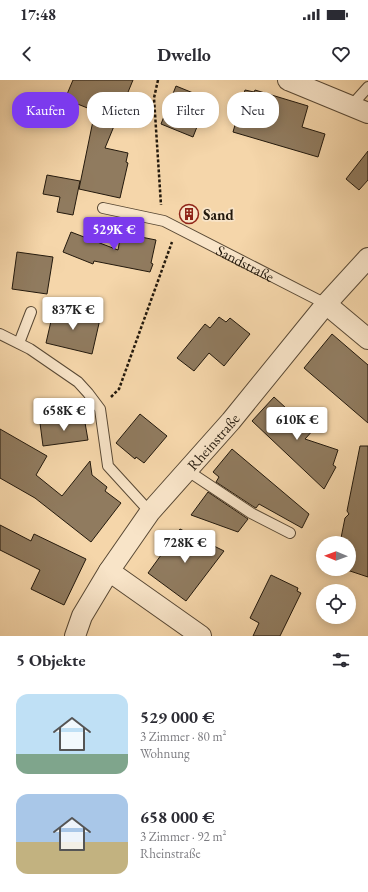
<!DOCTYPE html>
<html lang="de">
<head>
<meta charset="utf-8">
<style>
	:root { --surface:#fff; --page:#f2f2f3; --text:#2b2b33; --muted:#7c7c81; --accent:#7c3aed }
	body { margin:0; font-family:"EB Garamond",serif; background:var(--page); color:var(--text); height:100vh; display:flex; flex-direction:column; font-size:15px; white-space:nowrap }
	* { box-sizing:border-box; margin:0 }
	p { font-size:13px; color:var(--muted) }
	.icon { flex:none; width:22px; height:22px; fill:none; stroke:currentColor; stroke-width:2; stroke-linecap:round; stroke-linejoin:round }
	.map { position:relative; height:556px; overflow:hidden }
	.details { display:flex; flex-direction:column; background:var(--surface); flex:1 }
	.details>* { flex:none }
	.banner { position:absolute; left:12px; top:12px; width:344px; height:36px; display:flex; gap:8px }
	.needle { width:26px; rotate:271deg }
	.tools { position:absolute; left:316px; top:456px; display:grid; gap:8px }
	.tools a { display:grid; place-items:center; width:40px; height:40px; border-radius:50%; background:var(--surface); box-shadow:0 2px 10px #0003; font-size:20px }
	.price { position:absolute; translate:-50% -34px; padding:0 9px; border-radius:4px; background:#fff; color:#222; font-size:13px; line-height:26px; filter:drop-shadow(0 1px 2px #0008) }
	.price::after { content:''; position:absolute; left:50%; top:24px; width:12px; height:9px; margin-left:-6px; background:inherit; clip-path:polygon(0 0,100% 0,50% 100%) }
	.price.current { background:var(--accent); color:#fff }
	ul { padding:0; list-style:none }
	li { display:flex; align-items:center; gap:12px; height:100px; padding:0 16px }
	li span { display:grid; place-items:center; flex:none; width:112px; height:80px; border-radius:12px; color:#555 }
	li>.icon { margin-inline-start:auto }
	span .icon { width:48px; height:48px; fill:#fffc; stroke-width:1 }
	li b { font-size:17px }
	h2 { display:flex; justify-content:space-between; align-items:center; height:48px; padding:0 16px; font-size:17px }
	.pill { padding:0 14px; border-radius:16px; background:var(--surface); box-shadow:0 2px 10px #0003; font-size:14px; line-height:36px }
	.pill.current { background:var(--accent); color:#fff }
	.status { display:flex; justify-content:space-between; align-items:center; height:28px; padding:0 20px; background:var(--surface); direction:ltr }
	.status svg { height:11px; fill:currentColor }
	header { display:flex; justify-content:space-between; align-items:center; height:52px; padding:0 16px; background:var(--surface); font-size:18px; font-weight:700 }
	.map>svg:first-child { display:block }
	.building { fill:#907b5f; stroke:#23190d }
	.lines { fill:none; stroke-linecap:round; stroke-linejoin:round }
	.service-casing { stroke:#584834; stroke-width:12 }
	.minor-casing { stroke:#584834; stroke-width:22 }
	.path { stroke:#23190d; stroke-width:2.5; stroke-dasharray:3 2; stroke-linecap:butt }
	.service { stroke:#f8e4c8; stroke-width:10 }
	.minor { stroke:#f8e4c8; stroke-width:20 }
	.labels { text-anchor:middle; dominant-baseline:central; stroke-width:3.5; stroke-linejoin:round; paint-order:stroke }
	.poi-label { font-size:15px; font-weight:bold; fill:#23190d; stroke:#f8e4c8; text-anchor:start }
	.street-label { font-size:15px; fill:#23190d; stroke:#f8e4c8 }
</style>
</head>
<body>
<div class="status"><b>17:48</b><svg viewBox="0 0 49 12"><path d="M0 12V9h3v3zM5 12V6h3v6zM10 12V3h3v9zM15 12V0h3v12zM26 1h20v11H26zM47 4h2v5h-2z"/></svg></div>
<header><svg class="icon" aria-label="back" viewBox="0 0 24 24"><path d="M15 5l-7 7 7 7"/></svg>Dwello<svg class="icon" aria-label="heart" viewBox="0 0 24 24"><path d="M12 20l-8-8c-3-5 5-10 8-4 3-6 11-1 8 4z"/></svg></header>
<div class="map">
<svg width="368" height="556" viewBox="0 0 368 556">
	<rect width="100%" height="100%" fill="#f5d6aa"/>
	<filter id="stains"><feTurbulence type="fractalNoise" baseFrequency=".005" numOctaves="4"/><feColorMatrix values="0 0 0 0 .2 0 0 0 0 .09 0 0 0 0 .02 0 0 0 .5 -.17"/></filter>
	<radialGradient id="worn" r=".72"><stop offset=".6" stop-color="#630" stop-opacity="0"/><stop offset="1" stop-color="#630" stop-opacity=".3"/></radialGradient>
	<path class="building" d="M73,0H133L105,68L128,73L126,82L128,83L120,118L79,109L95,31L65,19Z
		M176,6L208,19L193,57L161,44Z
		M245,10L254,12L255,10L308,26L302,47L325,54L318,77L233,52Z
		M368,71V100L359,110L346,99Z
		M47,95L80,101L73,135L57,132L60,117L43,114Z
		M71,152L118,170L121,153L156,160L151,183L153,184L150,192L94,181L93,184L63,172Z
		M17,172L53,177L47,214L12,209Z
		M54,228L100,239L92,274L46,263Z
		M219,237L226,242L230,238L250,254L224,286L209,273L194,291L177,278L205,244L210,248Z
		M332,254L368,285V343L304,288Z
		M274,317L298,339L302,335L315,348L305,359L338,370L333,385L336,387L324,409L252,341Z
		M140,334L167,356L144,383L136,377L135,379L116,363Z
		M84,337L88,360L43,366L40,343Z
		M0,349L47,376L36,395L62,416L90,381L92,395L107,407L105,411L121,423L91,462L35,418L0,398Z
		M360,366H368V497L344,489H349V463H340L345,438L349,434L347,431Z
		M232,369L309,434L302,448L259,424L256,428L254,427L216,402L219,397L213,392Z
		M208,412L248,439L238,452L191,435Z
		M0,445L31,461L34,454L86,479L64,525L31,509L40,490L0,470Z
		M180,449L224,471L186,521L148,493Z
		M271,495L298,508L297,511L301,513L280,556H253L259,543L250,538Z"/>
	<g class="lines">
		<defs>
			<g id="service">
				<path d="M351,26L368,7"/>
				<path id="s1" d="M103,128L164,141L326,224"/>
				<path d="M0,254L30,269L78,302L88,313L100,329L108,386L150,432"/>
				<path d="M19,263L31,232"/>
				<path d="M188,391L251,433L290,453"/>
			</g>
			<g id="minor">
				<path d="M288,0L368,33"/>
				<path d="M326,224L368,259"/>
				<path d="M109,491L201,556"/>
				<path id="s2" d="M75,556L82,536L109,491L150,432L231,341L326,224L368,178"/>
			</g>
		</defs>
		<use href="#service" class="service-casing"/>
		<use href="#minor" class="minor-casing"/>
		<path class="path" d="M158,0L154,18L161,125
			M111,317L119,309L172,162"/>
		<use href="#service" class="service"/>
		<use href="#minor" class="minor"/>
	</g>
	<defs>
		<symbol id="building-ring" viewBox="-11 -11 22 22"><circle r="9.5" fill="#f8e4c8" stroke="#8f2418" stroke-width="1.5"/><path d="M-4-6H4V6H1V3H-1V6H-4ZM-2.5-4.3h1.7v1.8h-1.7ZM.8-4.3h1.7v1.8H.8ZM-2.5-1h1.7V.8h-1.7ZM.8-1h1.7V.8H.8Z" fill="#8f2418"/></symbol>
	</defs>
	<g fill-rule="evenodd">
		<use href="#building-ring" x="178" y="123" width="22" height="22"/>
	</g>
	<g class="labels">
		<g class="poi-label">
			<text x="203" y="134">Sand</text>
		</g>
		<g class="street-label">
			<text stroke="none"><textPath href="#s1" startOffset="154">Sandstraße</textPath></text>
			<text stroke="none"><textPath href="#s2" startOffset="240">Rheinstraße</textPath></text>
		</g>
	</g>
	<rect width="100%" height="100%" filter="url(#stains)"/>
	<rect width="100%" height="100%" fill="url(#worn)"/>
</svg>
<div class="tools">
<a><svg class="needle" viewBox="-14 -14 28 28"><path d="M0-13l5 13h-10z" fill="#e53935"/><path d="M0 13l5-13h-10z" fill="#7c7c81"/></svg></a>
<a><svg class="icon" aria-label="locate" viewBox="0 0 24 24"><circle cx="12" cy="12" r="6"/><path d="M12 2v4M12 18v4M2 12h4M18 12h4"/></svg></a>
</div>
<b class="price current" style="left:114px;top:171px">529K €</b>
<b class="price" style="left:73px;top:251px">837K €</b>
<b class="price" style="left:64px;top:352px">658K €</b>
<b class="price" style="left:297px;top:361px">610K €</b>
<b class="price" style="left:185px;top:484px">728K €</b>
<div class="banner">
<a class="pill current">Kaufen</a>
<a class="pill">Mieten</a>
<a class="pill">Filter</a>
<a class="pill">Neu</a>
</div>
</div>
<section class="details">
<h2>5 Objekte<svg class="icon" aria-label="filters" viewBox="0 0 24 24"><path d="M4 7h16M4 17h16"/><circle cx="9" cy="7" r="2"/><circle cx="15" cy="17" r="2"/></svg></h2>
<ul>
<li><span style="background:linear-gradient(#bfe0f5 75%,#7fa58c 0)"><svg class="icon" aria-label="home" viewBox="0 0 24 24"><path d="M3 11l9-7 9 7M6 9v11h12V9"/></svg></span><div><b>529 000 €</b><p>3 Zimmer · 80 m²</p><p>Wohnung</p></div></li>
<li><span style="background:linear-gradient(#a9c7e8 60%,#c2b280 0)"><svg class="icon" aria-label="home" viewBox="0 0 24 24"><path d="M3 11l9-7 9 7M6 9v11h12V9"/></svg></span><div><b>658 000 €</b><p>3 Zimmer · 92 m²</p><p>Rheinstraße</p></div></li>
</ul>
</section>
</body>
</html>
